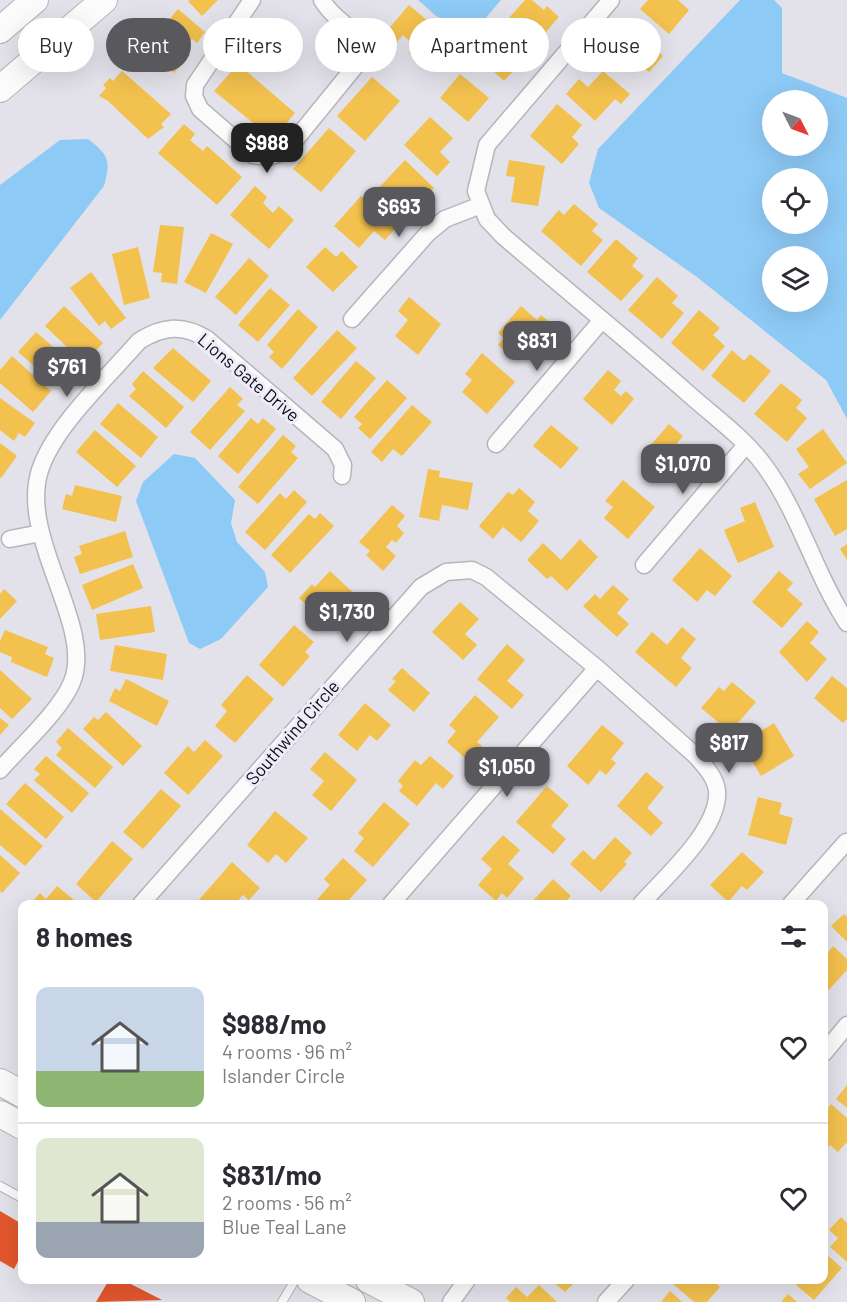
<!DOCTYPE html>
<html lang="en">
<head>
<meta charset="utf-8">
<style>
	:root { --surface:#fff; --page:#f7f7f7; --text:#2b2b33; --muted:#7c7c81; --line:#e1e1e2; --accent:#59585d }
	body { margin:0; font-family:Barlow,sans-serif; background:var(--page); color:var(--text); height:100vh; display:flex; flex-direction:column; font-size:22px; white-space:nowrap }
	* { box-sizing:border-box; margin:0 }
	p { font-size:20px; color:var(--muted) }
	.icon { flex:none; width:33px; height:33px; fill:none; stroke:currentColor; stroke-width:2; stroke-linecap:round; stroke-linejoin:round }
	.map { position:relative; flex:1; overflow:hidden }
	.side { position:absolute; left:18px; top:900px; width:810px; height:384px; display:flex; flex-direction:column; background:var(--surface); border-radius:12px; box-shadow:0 6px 24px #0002 }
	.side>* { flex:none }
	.guide { position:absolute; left:18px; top:18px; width:812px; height:54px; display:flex; gap:12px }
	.needle { width:39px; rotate:132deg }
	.buttons { position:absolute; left:762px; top:90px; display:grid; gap:12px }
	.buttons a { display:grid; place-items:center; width:66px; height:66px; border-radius:50%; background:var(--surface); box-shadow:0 6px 24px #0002; font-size:30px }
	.price { position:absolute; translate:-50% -51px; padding:0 14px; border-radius:12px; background:var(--accent); color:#fff; font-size:20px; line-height:39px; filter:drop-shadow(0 2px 3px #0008) }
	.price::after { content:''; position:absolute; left:50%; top:36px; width:18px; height:14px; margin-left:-9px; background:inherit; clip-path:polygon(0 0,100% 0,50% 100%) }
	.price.selected { background:#222; color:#fff }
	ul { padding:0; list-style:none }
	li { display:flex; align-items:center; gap:18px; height:150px; padding:0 18px }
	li+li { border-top:2px solid var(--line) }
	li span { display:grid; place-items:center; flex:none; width:168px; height:120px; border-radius:12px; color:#555 }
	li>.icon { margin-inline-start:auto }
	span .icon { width:72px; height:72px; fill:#fffc; stroke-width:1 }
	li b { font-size:26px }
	h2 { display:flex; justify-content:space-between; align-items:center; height:72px; padding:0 18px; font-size:26px }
	.pill { padding:0 21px; border-radius:27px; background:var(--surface); box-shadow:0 6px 24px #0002; font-size:21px; line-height:54px }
	.pill.selected { background:var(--accent); color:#fff }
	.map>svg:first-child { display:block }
	.water { fill:#8ecaf6; fill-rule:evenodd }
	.homes { fill:#f2c14e }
	.shops { fill:#e4572e }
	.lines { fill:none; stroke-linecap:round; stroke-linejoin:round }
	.lane-casing { stroke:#b6b5bb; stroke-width:10 }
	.street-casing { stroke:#b6b5bb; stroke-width:19 }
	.primary-casing { stroke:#b6b5bb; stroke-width:28 }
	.lane { stroke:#fbfbfc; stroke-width:8 }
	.street { stroke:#fbfbfc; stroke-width:16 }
	.primary { stroke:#fbfbfc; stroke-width:26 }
	.labels { text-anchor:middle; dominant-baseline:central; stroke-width:6; stroke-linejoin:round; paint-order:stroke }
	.street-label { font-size:18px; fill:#0e0d11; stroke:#eeecfb }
</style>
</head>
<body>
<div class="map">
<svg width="847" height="1302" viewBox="0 0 847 1302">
	<rect width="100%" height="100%" fill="#e3e2ea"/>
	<path class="water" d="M418,0H501L473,33L436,16Z
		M740,0H774L782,8V73L847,98V419L826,380L697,277L599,208L589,183L598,149ZM818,100V146H772V100ZM818,178V224H772V178ZM772,256H818V302H772Z
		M88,139C109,155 111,161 104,186L0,320V185L60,140Z
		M174,454L195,458L235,500L231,523L237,542L265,572L268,587L221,639L200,649L189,643L136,501L143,482Z"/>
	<path class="homes" d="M190,0H218L202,16L188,1Z
		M525,0H532L544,10L547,6L559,17L537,42L509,18Z
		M648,0H678L689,10L669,34L640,9Z
		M409,5L449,39L425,67L409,53L415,46L403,35L396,43L385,33Z
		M178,9L205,32L197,43L192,39L184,49L190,55L174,73L145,49Z
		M627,24L663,56L649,72L642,65L635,73L607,48Z
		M493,25L524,54L515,63L518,66L504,81L476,55L491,38L486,33Z
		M238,64L295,113L273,139L214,91Z
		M122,71L171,114L161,124L164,127L148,139L108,101L99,96L106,88L103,85L110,78L113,81Z
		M603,71L630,94L621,104L615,99L595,121L566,94L579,79L588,87Z
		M460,74L489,98L468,122L440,98Z
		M372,77L400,101L365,141L337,116Z
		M557,104L582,125L572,137L579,144L562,164L530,136Z
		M430,117L453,138L440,152L450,162L437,176L404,145Z
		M184,124L195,134L190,140L203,151L207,146L242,177L217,205L158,153Z
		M329,128L356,151L321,192L293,169Z
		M405,160L434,188L422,200L416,194L398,213L375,192Z
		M509,160L545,166L538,206L511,202L515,177L506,176Z
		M255,186L267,197L263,203L273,213L279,206L294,220L269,249L230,215Z
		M361,196L397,227L385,240L374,231L359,248L334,226Z
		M574,204L598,224L592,231L603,240L581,266L541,231L559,210L564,215Z
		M160,225L184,227L177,284L161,282L162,273L153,272Z
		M211,233L233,244L206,293L184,282Z
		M616,239L638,258L632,266L644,276L621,301L587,272Z
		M138,247L150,298L124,305L112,254Z
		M325,247L336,257L342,251L358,267L333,292L306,267Z
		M249,258L269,276L236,315L215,297Z
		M91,272L126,318L111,329L105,321L99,326L70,288Z
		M657,277L678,296L672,303L684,313L662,339L628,310Z
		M270,288L290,305L258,342L238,325Z
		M409,297L441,324L418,355L395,336L408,320L398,311Z
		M64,306L103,343L84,363L45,326Z
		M521,306L537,320L541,315L554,326L529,356L516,345L508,354L498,345L504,338L498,333Z
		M298,309L318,327L282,369L269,357L274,352L267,345Z
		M699,310L720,328L713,335L725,346L703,371L671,343Z
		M337,330L357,348L312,396L293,378Z
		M36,332L80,370L68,384L63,379L57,386L18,352Z
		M173,348L211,381L193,402L153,368Z
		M732,350L744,361L750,354L771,371L744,403L711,376Z
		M482,353L515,382L487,414L462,392L472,380L465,374Z
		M12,356L51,391L33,412L0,383V370Z
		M356,361L376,378L341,419L321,402Z
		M608,370L621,381L614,390L621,396L626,391L634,399L612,425L583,399Z
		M143,371L184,407L166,428L129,396L136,389L132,384Z
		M387,380L407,398L370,439L358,428L362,424L354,417Z
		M781,383L802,400L796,408L807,418L787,442L754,414Z
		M230,387L243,399L237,405L245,411L210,450L190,432Z
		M0,398L35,423L25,437L19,433L14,441L0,430Z
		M118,403L158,437L141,458L100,424Z
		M412,405L432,422L402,456L393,449L382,462L371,452Z
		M251,418L258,424L263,418L276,429L238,474L218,456Z
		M669,424L683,436L674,447L689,459L669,481L642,455Z
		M551,425L579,448L561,469L533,446Z
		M823,429L847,463L810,489L798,474L809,467L796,449Z
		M95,430L136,466L117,487L76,452Z
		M283,435L296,446L291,452L298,458L258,504L238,487Z
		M0,443L17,456L1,478L0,477Z
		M428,469L440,471L439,477L473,483L468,510L442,505L439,521L419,517Z
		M623,480L655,507L628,539L604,518L613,507L605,501Z
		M847,480V529L835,536L814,499Z
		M75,485L122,496L116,522L62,509L66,494L72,496Z
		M519,488L535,502L528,511L539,521L521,542L503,527L493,539L479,526L508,492L513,495Z
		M294,490L307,502L265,550L245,532L280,493L286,499Z
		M755,502L774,547L738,563L724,530L745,521L740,508Z
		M392,505L405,516L397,526L404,533L396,543L392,540L386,547L396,556L383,571L366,555L370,551L359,542Z
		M320,513L334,526L290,573L271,555L309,514L315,519Z
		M125,531L133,557L80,574L74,557L82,554L79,546Z
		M580,539L598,557L567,591L551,576L547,579L527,560L543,543L561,560Z
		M847,544V560L840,549Z
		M700,548L732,576L715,596L707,590L697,602L672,580Z
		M133,564L143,588L92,610L82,585Z
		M330,571L360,599L350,609L346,605L339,613L343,617L332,629L299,598L312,584L315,587Z
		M779,571L793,583L787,590L803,604L782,628L752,602Z
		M613,585L629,599L617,613L629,624L617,637L583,606L595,594L600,599Z
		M4,589L17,601L0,619V594Z
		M460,602L479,619L465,634L477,645L463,660L432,632Z
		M151,606L155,632L100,640L96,614Z
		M807,621L819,632L810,643L827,659L807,682L779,652Z
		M294,625L314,642L305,652L310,656L283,687L259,665Z
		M682,627L696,639L681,658L692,668L676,687L635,652L652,632L667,645Z
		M5,630L48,647L45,654L54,658L47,677L11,662L12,657L0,652V641Z
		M507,644L525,660L507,681L524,695L512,709L477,679Z
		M115,645L167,654L163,680L110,671Z
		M402,668L430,693L414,712L388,690L396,681L392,679Z
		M0,670L32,699L12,719L0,708Z
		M247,675L274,699L235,743L215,726L227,711L221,705Z
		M832,676L847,688V719L843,723L814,698Z
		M126,679L169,701L157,726L109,701L115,688L120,691Z
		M732,682L756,702L730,732L701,708L719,687L724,691Z
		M475,695L499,717L477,742L482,746L468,761L447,742L456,731L449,725Z
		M365,703L391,725L377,741L370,735L357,751L338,735Z
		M106,712L142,746L123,766L83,729L94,717L98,720Z
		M0,718L9,725L0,735Z
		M774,723L794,756L761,776L741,743Z
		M602,725L624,743L611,759L616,763L606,775L600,770L588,785L567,766Z
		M68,728L113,767L95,788L56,755L62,748L56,742Z
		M205,740L223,756L188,795L164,773L188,746L194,752Z
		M325,752L357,780L331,811L312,795L324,781L310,769Z
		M46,756L89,793L72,813L34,780L40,774L34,769Z
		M430,756L454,776L443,789L436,783L417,806L399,791L403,786L398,781L415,760L421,765Z
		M646,772L664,787L647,808L663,823L651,836L617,806Z
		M25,783L64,817L46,839L6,804Z
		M547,786L569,805L551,826L566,839L553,854L516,822Z
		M161,789L181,806L143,849L123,832Z
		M758,797L782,803L779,814L793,818L786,845L748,835Z
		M384,802L410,824L373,867L354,851L364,838L358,833Z
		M0,809L43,846L25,866L0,845Z
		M275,811L308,838L286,863L276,854L268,863L247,845Z
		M503,835L520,850L508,864L524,878L507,898L502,893L496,901L478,885L492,869L481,859Z
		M615,837L632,853L624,862L627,864L601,892L570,864L583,850L594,860Z
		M112,841L133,859L96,902L76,884Z
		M742,852L764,872L747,890L742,886L728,902L710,885Z
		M0,855L20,873L2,893L0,891Z
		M343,858L367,880L345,904H318L315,902L330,885L324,879Z
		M232,862L260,888L249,900L243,895L235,904H202L198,901Z
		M553,879L571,896L563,904H530Z
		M57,886L79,904H30L40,893L46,899Z
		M844,914L847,917V942L831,926Z
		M833,946L847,959V970L824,995V957Z
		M847,1085V1108L836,1099Z
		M831,1104L847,1118V1142L838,1152L830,1145L824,1152V1113Z
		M841,1217L847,1223V1262L830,1247L838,1238L829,1230Z
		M824,1252L842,1268L814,1300L796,1285L801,1280H824Z
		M551,1280H577L565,1292Z
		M677,1280H712L720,1287L707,1302H694L673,1284Z
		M539,1285L557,1302H510L506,1298L516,1287L527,1297Z
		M670,1291L682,1302H661Z
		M788,1294L797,1302H781Z"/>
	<path class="shops" d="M0,1211L22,1224V1254L14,1269L0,1261Z
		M109,1280H123L162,1300L96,1302Z"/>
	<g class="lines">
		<defs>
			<path id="lane" d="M0,1186L22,1198
				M282,1302L295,1280"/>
			<path id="street" d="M252,0L195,85L194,96L200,109L253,155L269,157L283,152L296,139L362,58C360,25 335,24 322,0
				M611,0L487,145L476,191L487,219L503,236C566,290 630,342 691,396C716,418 745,439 764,465C799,512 815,574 847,623
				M352,319L428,233L445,219L481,205
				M496,444L602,320
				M10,539L41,533
				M644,565L746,445
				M0,770C20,747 61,710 72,682C95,626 18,538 40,470C55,425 108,377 139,341C163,326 183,324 207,339L335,449L343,465L342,476
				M141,904L421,587L446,572L472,570L486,577L597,668L696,756C705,766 716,778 717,791C720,829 664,878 641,904
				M391,904L597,668
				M791,904L846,842
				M824,1053L847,1025
				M451,1302L467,1280
				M606,1302L626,1280"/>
			<path id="primary" d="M0,30L35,0
				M0,89L104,0
				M0,1082L22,1094
				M0,1114L22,1126
				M310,1280L352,1302
				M369,1280L411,1302"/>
		</defs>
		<use href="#lane" class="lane-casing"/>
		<use href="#street" class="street-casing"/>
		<use href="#primary" class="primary-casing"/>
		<use href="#lane" class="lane"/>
		<use href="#street" class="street"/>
		<use href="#primary" class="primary"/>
	</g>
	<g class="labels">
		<g class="street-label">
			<text transform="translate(249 377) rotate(40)">Lions Gate Drive</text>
			<text transform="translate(292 732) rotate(-49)">Southwind Circle</text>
		</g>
	</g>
</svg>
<div class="buttons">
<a><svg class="needle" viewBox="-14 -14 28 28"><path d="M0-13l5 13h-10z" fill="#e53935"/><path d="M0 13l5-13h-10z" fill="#7c7c81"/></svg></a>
<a><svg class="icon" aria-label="locate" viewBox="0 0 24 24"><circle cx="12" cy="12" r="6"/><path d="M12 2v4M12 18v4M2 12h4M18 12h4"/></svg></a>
<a><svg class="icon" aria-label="layers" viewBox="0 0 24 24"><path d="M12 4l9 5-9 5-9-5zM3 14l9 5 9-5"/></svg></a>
</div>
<b class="price selected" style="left:267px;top:174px">$988</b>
<b class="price" style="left:399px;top:238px">$693</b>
<b class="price" style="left:537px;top:372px">$831</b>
<b class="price" style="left:67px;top:398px">$761</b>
<b class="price" style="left:683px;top:495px">$1,070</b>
<b class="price" style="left:347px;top:643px">$1,730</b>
<b class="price" style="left:729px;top:774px">$817</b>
<b class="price" style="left:507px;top:798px">$1,050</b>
<div class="guide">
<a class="pill">Buy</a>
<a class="pill selected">Rent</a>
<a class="pill">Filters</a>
<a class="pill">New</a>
<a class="pill">Apartment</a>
<a class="pill">House</a>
</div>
<section class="side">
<h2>8 homes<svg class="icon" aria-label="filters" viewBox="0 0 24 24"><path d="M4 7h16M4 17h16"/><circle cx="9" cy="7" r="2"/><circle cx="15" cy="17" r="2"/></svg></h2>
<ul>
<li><span style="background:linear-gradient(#c9d6e8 70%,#8fb573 0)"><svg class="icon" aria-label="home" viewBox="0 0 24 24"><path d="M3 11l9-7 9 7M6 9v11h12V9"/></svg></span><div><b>$988/mo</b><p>4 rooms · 96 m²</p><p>Islander Circle</p></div><svg class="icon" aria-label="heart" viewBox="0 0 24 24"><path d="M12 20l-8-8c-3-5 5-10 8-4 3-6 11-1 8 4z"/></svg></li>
<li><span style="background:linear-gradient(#dfe7d0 70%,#9aa5b1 0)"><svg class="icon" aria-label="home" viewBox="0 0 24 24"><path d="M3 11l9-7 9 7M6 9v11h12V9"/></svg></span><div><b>$831/mo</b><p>2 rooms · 56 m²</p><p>Blue Teal Lane</p></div><svg class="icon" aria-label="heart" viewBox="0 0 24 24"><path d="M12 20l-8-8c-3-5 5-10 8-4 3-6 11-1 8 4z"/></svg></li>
</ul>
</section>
</div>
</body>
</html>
